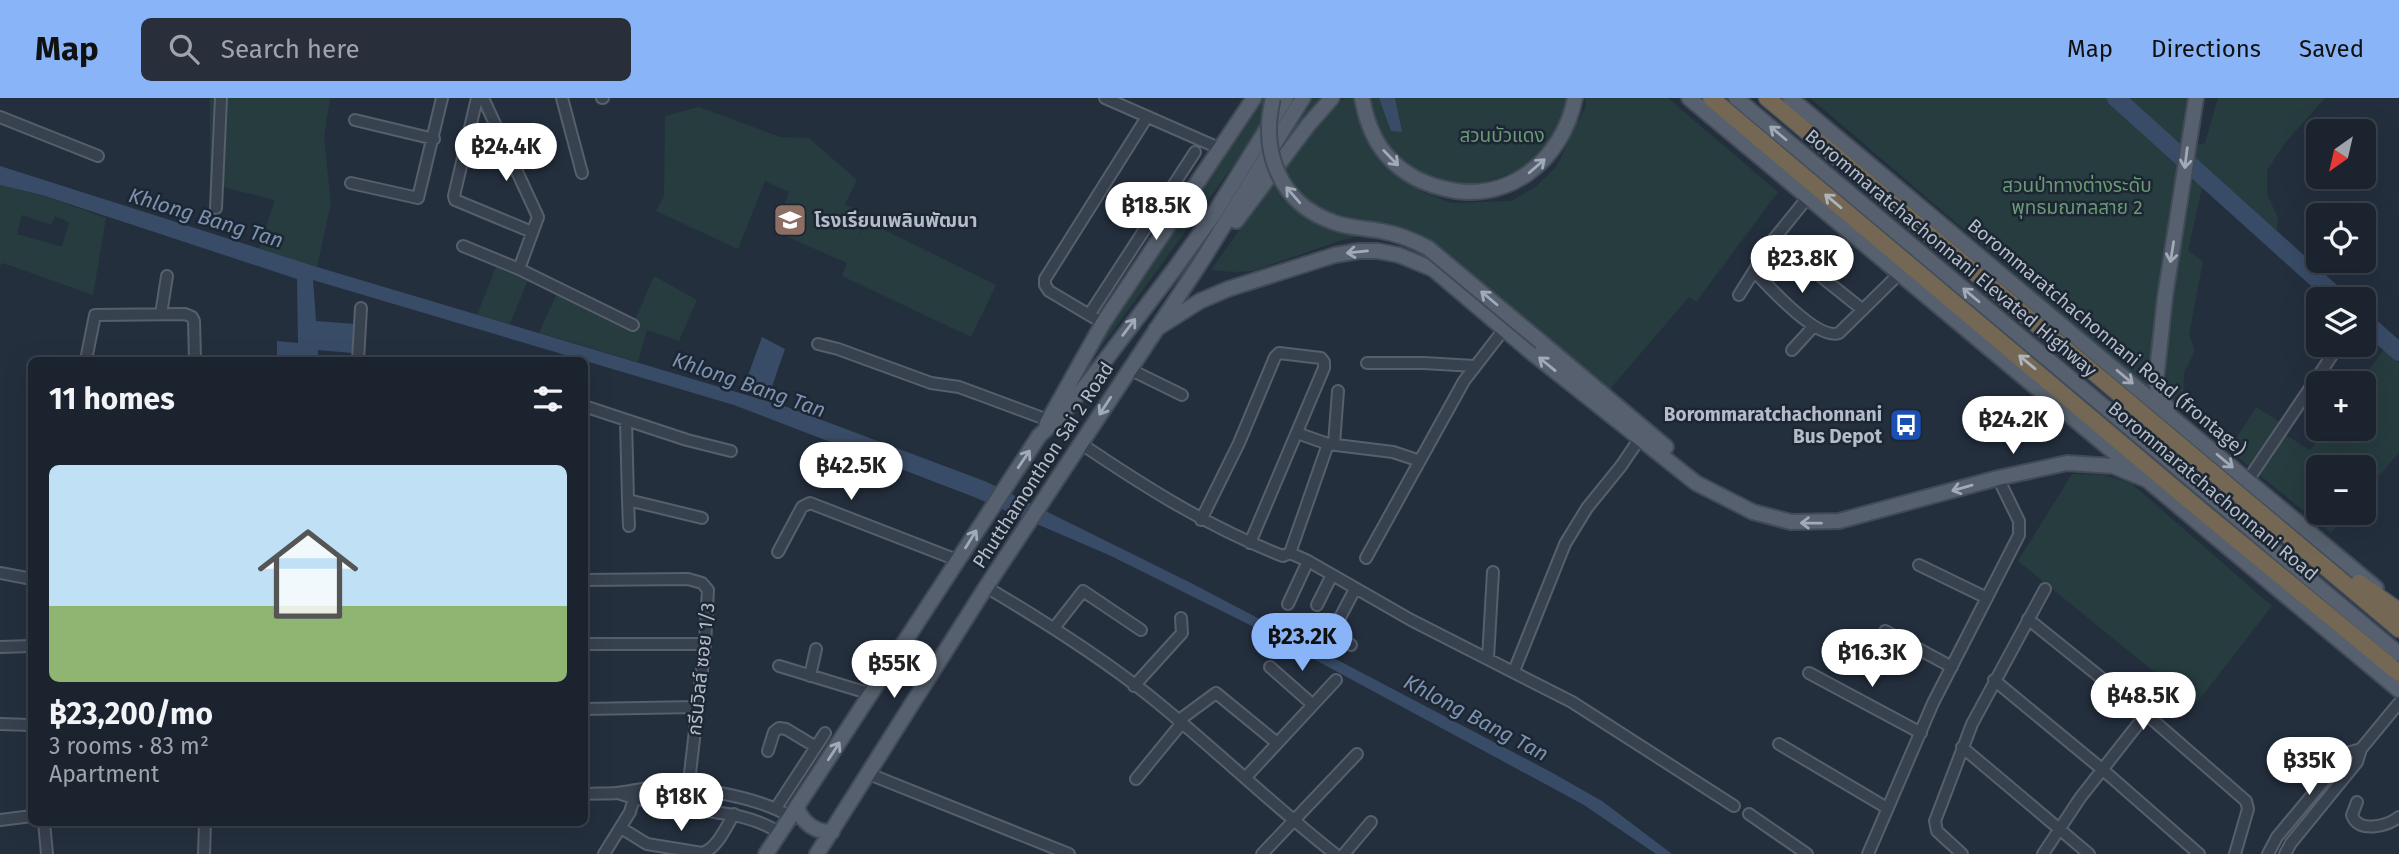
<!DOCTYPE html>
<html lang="en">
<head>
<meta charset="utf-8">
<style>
	:root { --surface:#1b232e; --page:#282f3a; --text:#f1f3f6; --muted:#a0a4aa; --line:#39404a; --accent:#8ab4f8 }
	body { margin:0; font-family:"Fira Sans","Noto Sans Thai",sans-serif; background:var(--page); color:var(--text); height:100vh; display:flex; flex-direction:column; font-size:26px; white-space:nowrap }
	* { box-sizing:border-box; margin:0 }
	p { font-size:23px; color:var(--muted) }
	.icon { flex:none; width:38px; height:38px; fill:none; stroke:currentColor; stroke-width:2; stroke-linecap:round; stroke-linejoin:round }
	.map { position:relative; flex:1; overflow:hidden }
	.side { position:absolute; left:28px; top:259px; width:560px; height:469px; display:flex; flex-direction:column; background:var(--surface); border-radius:10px; box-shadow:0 7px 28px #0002,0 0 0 2px var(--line) }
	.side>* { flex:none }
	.needle { width:46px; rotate:214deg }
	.tools { position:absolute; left:2306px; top:21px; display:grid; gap:14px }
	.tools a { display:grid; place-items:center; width:70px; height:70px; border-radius:10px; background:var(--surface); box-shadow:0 7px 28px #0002,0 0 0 2px var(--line); font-size:35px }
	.price { position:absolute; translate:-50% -60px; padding:0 16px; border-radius:24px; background:#fff; color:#222; font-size:23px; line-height:46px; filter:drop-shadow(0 2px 4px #0008) }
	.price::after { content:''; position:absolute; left:50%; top:42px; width:21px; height:16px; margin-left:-10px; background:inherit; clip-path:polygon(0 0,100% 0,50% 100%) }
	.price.current { background:var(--accent); color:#111 }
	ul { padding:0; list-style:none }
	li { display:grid; align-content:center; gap:14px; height:371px; padding:0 21px }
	li span { display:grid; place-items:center; height:217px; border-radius:10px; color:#555 }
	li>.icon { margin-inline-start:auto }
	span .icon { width:126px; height:126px; fill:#fffc; stroke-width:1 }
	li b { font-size:30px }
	h2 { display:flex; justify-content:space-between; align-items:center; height:84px; padding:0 21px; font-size:30px }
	header { display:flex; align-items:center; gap:42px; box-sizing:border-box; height:98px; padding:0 35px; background:var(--accent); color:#111 }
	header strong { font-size:33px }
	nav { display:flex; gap:38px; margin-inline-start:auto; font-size:24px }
	.search { width:490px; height:63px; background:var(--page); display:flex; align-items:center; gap:18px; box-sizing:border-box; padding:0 24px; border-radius:10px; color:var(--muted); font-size:26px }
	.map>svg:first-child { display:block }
	.green { fill:#263c3f; fill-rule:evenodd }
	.water { fill:#394c67 }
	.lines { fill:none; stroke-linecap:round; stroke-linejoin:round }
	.river { stroke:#394c67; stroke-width:18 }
	.minor-casing { stroke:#565f6c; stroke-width:14 }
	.major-casing { stroke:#414a57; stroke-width:18 }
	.highway-casing { stroke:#434c59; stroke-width:19 }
	.minor { stroke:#38414e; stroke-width:10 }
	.major { stroke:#56606e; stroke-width:14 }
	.highway { stroke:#746855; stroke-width:16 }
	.major-bridge-casing { stroke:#414a57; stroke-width:18; stroke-linecap:butt }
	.major-bridge { stroke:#56606e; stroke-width:14 }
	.oneway { stroke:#a1aab7 }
	.oneway2 { stroke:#aeb4bd }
	.labels { text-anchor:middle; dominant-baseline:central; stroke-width:5; stroke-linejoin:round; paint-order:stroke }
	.park-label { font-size:19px; fill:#6b9a76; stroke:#1d2633 }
	.poi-label { font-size:19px; font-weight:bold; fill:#b4bcc9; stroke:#1d2633; text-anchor:start }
	.street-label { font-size:19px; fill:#b4bcc9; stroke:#1d2633 }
	.water-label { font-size:21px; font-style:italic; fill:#7c92b1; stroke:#1d2633 }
</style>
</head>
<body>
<header>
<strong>Map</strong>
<div class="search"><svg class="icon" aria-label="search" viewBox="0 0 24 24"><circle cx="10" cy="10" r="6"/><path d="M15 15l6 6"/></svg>Search here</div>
<nav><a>Map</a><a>Directions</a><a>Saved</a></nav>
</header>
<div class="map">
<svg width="2399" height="756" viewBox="0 0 2399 756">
	<rect width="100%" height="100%" fill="#242f3e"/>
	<path class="green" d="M210,0H330L324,40L331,105L317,169L259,151L275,102L210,86Z
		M1260,0H1279L1238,61L1091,263L1087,261Z
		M1294,0H1325L1278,58L1262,49Z
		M1344,0H1568V6L1551,41L1522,71L1475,88L1451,87L1425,76L1420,93L1452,105L1511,103L1535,89L1556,69L1586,7L1585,0H1668L1778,94L1696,204L1689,199L1610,291L1445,153L1426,155L1393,144L1362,137L1339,143L1253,173L1232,174L1211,172L1297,51Z
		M1810,0H2191L2149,290L1828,15Z
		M2218,0H2325L2286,44L2267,72V96L2278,120L2276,138L2192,63L2194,47L2205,45Z
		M699,9L780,39L809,40L857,82L845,106L866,117L857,143L866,123L996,187L971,239L842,178L847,165L774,133L789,94L765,83L738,151L656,113L664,98L665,18Z
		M2189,82L2203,86L2188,153L2203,163L2189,237L2195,253L2184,275L2183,310L2170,300L2164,263Z
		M0,87L42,97L106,120L93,197L3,165L0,168ZM22,117L51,127L55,118L69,124L62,149L17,136Z
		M496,169L528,182L510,226L477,217Z
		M654,178L697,202L679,243L647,232L638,264L539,235L560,189L635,222Z
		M2384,251L2399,265V354L2364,396V369H2319V415H2348L2331,435L2229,352L2256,309L2280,324L2276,331L2310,352L2326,331H2364V285H2359Z
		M2072,376L2104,377L2131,385L2272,508L2195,607L2018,463Z"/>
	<path class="water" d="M1379,0H1395L1402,34L1391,33Z
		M0,68L317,169L787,309L987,384L1193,486L1549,673L1602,703L1672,756H1656L1584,707L1260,532L1109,457L974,399L734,307L313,182L316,223L355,226L352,255L318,252V262H277V243L298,245L297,181L42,97L0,87Z
		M762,239L785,251L770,294L745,286Z"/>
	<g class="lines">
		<path class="river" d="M2116,0L2339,201
			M2364,223L2399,254"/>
		<defs>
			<path id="minor" d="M477,0L454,98L455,102L532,134
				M483,0L538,119L519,171
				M562,0L582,75
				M602,0H603
				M1105,0L1221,51
				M0,19L98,58
				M355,22L434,41
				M351,85L418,100L442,0
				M1808,99L1774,141L1754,173C1769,189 1818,243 1839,235L1899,176
				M216,110L221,0
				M1774,141L1863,212
				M463,148L519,171L633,227
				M1739,197L1754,173
				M161,216L167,178
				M1089,217L1195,54
				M1103,225L1049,193L1045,187V181L1147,19
				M818,246L838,251L931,285L959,289L1048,322
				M1792,252L1813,229
				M86,262L95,217L185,216L192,219L194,223L195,262
				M358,262L361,210
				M1367,265H1424L1474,268
				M1129,271L1182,297
				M584,308L687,342L731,353
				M626,322L628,402L702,420
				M1297,335L1328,346L1393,354L1420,363
				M1080,345C1145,389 1210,430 1283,458L1290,455L1328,346
				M1334,346L1338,293
				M2248,382L2339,247
				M628,402L629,428
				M1201,422L1239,345L1275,259L1279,255L1321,260L1324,264V270L1250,445
				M778,454L802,409L810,405L957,462
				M1290,455L1308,463L1411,522L1572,604L1734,708
				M1366,460L1464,283L1505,230
				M1919,467L1987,500
				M0,475L32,481
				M584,482L688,481L702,485L708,492L705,546L686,710
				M986,489C1042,522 1096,556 1147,596C1211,647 1270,705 1335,756
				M1288,506L1308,463
				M1317,507L1332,477
				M2028,521L2146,616L2246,703L2248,711L2235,756
				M1054,530L1083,493L1141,532
				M1885,533L1952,569
				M584,546H705
				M1351,547L1338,539L1334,531L1355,491
				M0,549L32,548
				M1488,560L1493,474
				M779,568L871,596
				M1270,569L1312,606
				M1514,573L1565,446L1587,410L1621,368L1640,340
				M1809,575L1921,635
				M810,578L816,551
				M1994,582L2103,672L2199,756
				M1134,588L1182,535L1181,520
				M584,611L696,609
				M1178,623L1216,595L1276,644
				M0,626L32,627
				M1779,646L1887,710
				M1962,649L2089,756
				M768,653L774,634L779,630L786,631L816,649
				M869,676L1069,756
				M1246,679L1336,582
				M1136,681L1181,626
				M584,696C595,695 606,696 617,695C628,694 638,691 649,690C689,687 757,698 791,719
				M621,696C642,703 663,707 685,710C719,715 751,716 780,735
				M2357,704L2352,717C2358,736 2387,728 2399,719
				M776,710L825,635
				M1749,716L1807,756
				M0,722L32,718
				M44,724L47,756
				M621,730L647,746L702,755C717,751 726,729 734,716
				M204,756L205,724
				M604,756L630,714L634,700
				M1262,756L1357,656
				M1344,756L1371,724
				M1868,756L1933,605L2019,437V423L1998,380
				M1962,756L1937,733L1935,723L1972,626L2045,491
				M2043,756L2080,700L2146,616
				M2268,756L2277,739L2347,655L2361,651
				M2285,756L2291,745L2357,664L2361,651L2399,605"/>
			<path id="major" d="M1362,0C1365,16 1371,36 1381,50C1396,71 1418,84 1442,90C1507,108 1563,62 1575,0
				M1689,0L2399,592
				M1736,0L2399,556
				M1790,0L2376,490
				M1236,123L1309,26L1332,0
				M1156,231L1200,203L1228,191L1335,157L1359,153H1378L1399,157L1433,171L1531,254L1696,385L1753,414L1791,424L1839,423L1998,380L2067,365L2113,368L2147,382
				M1541,244L1666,349
				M2168,311L2158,293L2156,283L2165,199L2196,0
				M1047,325L1103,225L1254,0
				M797,710C803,725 815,734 832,734
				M766,756L1039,338L1065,313L1093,278L1173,173L1212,119L1286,0
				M817,756L986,489L1201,164L1303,0"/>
			<path id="highway" d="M1711,0L2203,414L2399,575
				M1767,0L2399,531
				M2359,485L2399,513"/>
		</defs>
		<use href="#minor" class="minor-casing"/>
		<use href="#major" class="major-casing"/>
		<use href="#highway" class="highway-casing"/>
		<use href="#minor" class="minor"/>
		<use href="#major" class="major"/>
		<use href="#highway" class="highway"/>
		<defs>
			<path id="major-bridge" d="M1273,0C1260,53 1279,105 1333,124C1348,130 1366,130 1381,133C1398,136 1413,142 1428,150L1541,244"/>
		</defs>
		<use href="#major-bridge" class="major-bridge-casing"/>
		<use href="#major-bridge" class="major-bridge"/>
	</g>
	<defs><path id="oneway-shaft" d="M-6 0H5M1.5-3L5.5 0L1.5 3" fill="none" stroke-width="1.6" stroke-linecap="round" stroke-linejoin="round" transform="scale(1.75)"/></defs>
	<g class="oneway">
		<use href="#oneway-shaft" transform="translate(1778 35) rotate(-140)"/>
		<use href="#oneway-shaft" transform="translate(1391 60) rotate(46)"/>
		<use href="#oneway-shaft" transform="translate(2186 60) rotate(97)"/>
		<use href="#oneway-shaft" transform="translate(1537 68) rotate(-41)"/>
		<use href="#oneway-shaft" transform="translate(1293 97) rotate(-131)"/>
		<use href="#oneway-shaft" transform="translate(1357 154) rotate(174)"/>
		<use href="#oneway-shaft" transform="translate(2172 154) rotate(99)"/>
		<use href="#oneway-shaft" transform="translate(1971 197) rotate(-140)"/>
		<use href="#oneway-shaft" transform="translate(1489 200) rotate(-140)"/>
		<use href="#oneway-shaft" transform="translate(1129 229) rotate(-53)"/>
		<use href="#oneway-shaft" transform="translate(1547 266) rotate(-141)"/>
		<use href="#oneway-shaft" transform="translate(2125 279) rotate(40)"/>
		<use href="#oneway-shaft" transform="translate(1105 308) rotate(123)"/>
		<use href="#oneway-shaft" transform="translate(1024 361) rotate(-56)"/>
		<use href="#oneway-shaft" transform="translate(2225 363) rotate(40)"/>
		<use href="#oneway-shaft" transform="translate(1962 390) rotate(164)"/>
		<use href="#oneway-shaft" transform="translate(1811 425) rotate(-179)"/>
		<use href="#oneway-shaft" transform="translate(971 441) rotate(-58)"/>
		<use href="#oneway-shaft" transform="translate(834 653) rotate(-57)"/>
	</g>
	<g class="oneway2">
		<use href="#oneway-shaft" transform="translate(1833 103) rotate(-140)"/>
		<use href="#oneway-shaft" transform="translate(2027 264) rotate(-140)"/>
	</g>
	<defs>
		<symbol id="school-square" viewBox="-11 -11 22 22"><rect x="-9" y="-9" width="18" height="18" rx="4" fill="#8d6e63" stroke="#1d2633"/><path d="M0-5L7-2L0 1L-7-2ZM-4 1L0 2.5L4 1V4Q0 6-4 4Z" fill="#fff"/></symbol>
		<symbol id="bus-square" viewBox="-11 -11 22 22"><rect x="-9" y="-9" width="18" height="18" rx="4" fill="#1a4fb4" stroke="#1d2633"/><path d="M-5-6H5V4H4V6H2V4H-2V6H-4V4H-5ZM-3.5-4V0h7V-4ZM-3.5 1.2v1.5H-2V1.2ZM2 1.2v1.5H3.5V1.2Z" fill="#fff"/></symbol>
	</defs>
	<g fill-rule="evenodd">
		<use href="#school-square" x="771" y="103" width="38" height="38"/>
		<use href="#bus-square" x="1887" y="308" width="38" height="38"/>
	</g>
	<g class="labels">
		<g class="park-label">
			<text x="1502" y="37">สวนบัวแดง</text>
			<text x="2077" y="87">สวนป่าทางต่างระดับ<tspan x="2077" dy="22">พุทธมณฑลสาย 2</tspan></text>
		</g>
		<g class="poi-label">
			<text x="814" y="122">โรงเรียนเพลินพัฒนา</text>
			<text x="1882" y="316" text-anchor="end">Borommaratchachonnani<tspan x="1882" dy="22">Bus Depot</tspan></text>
		</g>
		<g class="street-label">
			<text transform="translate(1951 155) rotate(40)">Borommaratchachonnani Elevated Highway</text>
			<text transform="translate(2107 239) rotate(40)">Borommaratchachonnani Road (frontage)</text>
			<text transform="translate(1043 367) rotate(-57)">Phutthamonthon Sai 2 Road</text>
			<text transform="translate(2213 393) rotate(40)">Borommaratchachonnani Road</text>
			<text transform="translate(701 571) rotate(-84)">กรีนวิลล์ ซอย 1/3</text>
		</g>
		<g class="water-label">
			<text transform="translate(206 120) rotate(17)">Khlong Bang Tan</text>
			<text transform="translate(749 287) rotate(19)">Khlong Bang Tan</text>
			<text transform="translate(1476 620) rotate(28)">Khlong Bang Tan</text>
		</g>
	</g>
</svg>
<div class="tools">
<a><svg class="needle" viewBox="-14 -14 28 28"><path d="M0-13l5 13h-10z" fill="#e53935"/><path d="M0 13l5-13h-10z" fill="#a0a4aa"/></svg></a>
<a><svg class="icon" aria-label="locate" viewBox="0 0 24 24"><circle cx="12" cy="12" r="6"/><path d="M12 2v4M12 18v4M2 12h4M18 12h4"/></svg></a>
<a><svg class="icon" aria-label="layers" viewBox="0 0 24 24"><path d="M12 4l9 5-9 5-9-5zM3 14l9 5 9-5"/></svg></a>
<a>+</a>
<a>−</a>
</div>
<b class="price" style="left:506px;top:85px">฿24.4K</b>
<b class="price" style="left:1156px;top:144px">฿18.5K</b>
<b class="price" style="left:1802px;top:197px">฿23.8K</b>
<b class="price" style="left:2013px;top:358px">฿24.2K</b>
<b class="price" style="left:851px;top:404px">฿42.5K</b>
<b class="price current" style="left:1302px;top:575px">฿23.2K</b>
<b class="price" style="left:1872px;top:591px">฿16.3K</b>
<b class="price" style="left:894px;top:602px">฿55K</b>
<b class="price" style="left:2143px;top:634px">฿48.5K</b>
<b class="price" style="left:2309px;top:699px">฿35K</b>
<b class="price" style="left:681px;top:735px">฿18K</b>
<section class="side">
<h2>11 homes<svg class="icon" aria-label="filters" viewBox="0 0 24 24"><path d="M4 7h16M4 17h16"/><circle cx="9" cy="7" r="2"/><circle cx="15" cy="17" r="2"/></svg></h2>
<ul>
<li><span style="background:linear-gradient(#bfe0f5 65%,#8fb573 0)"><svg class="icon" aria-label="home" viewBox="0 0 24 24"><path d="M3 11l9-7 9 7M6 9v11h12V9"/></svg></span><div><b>฿23,200/mo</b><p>3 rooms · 83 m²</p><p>Apartment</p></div></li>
</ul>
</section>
</div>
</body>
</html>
